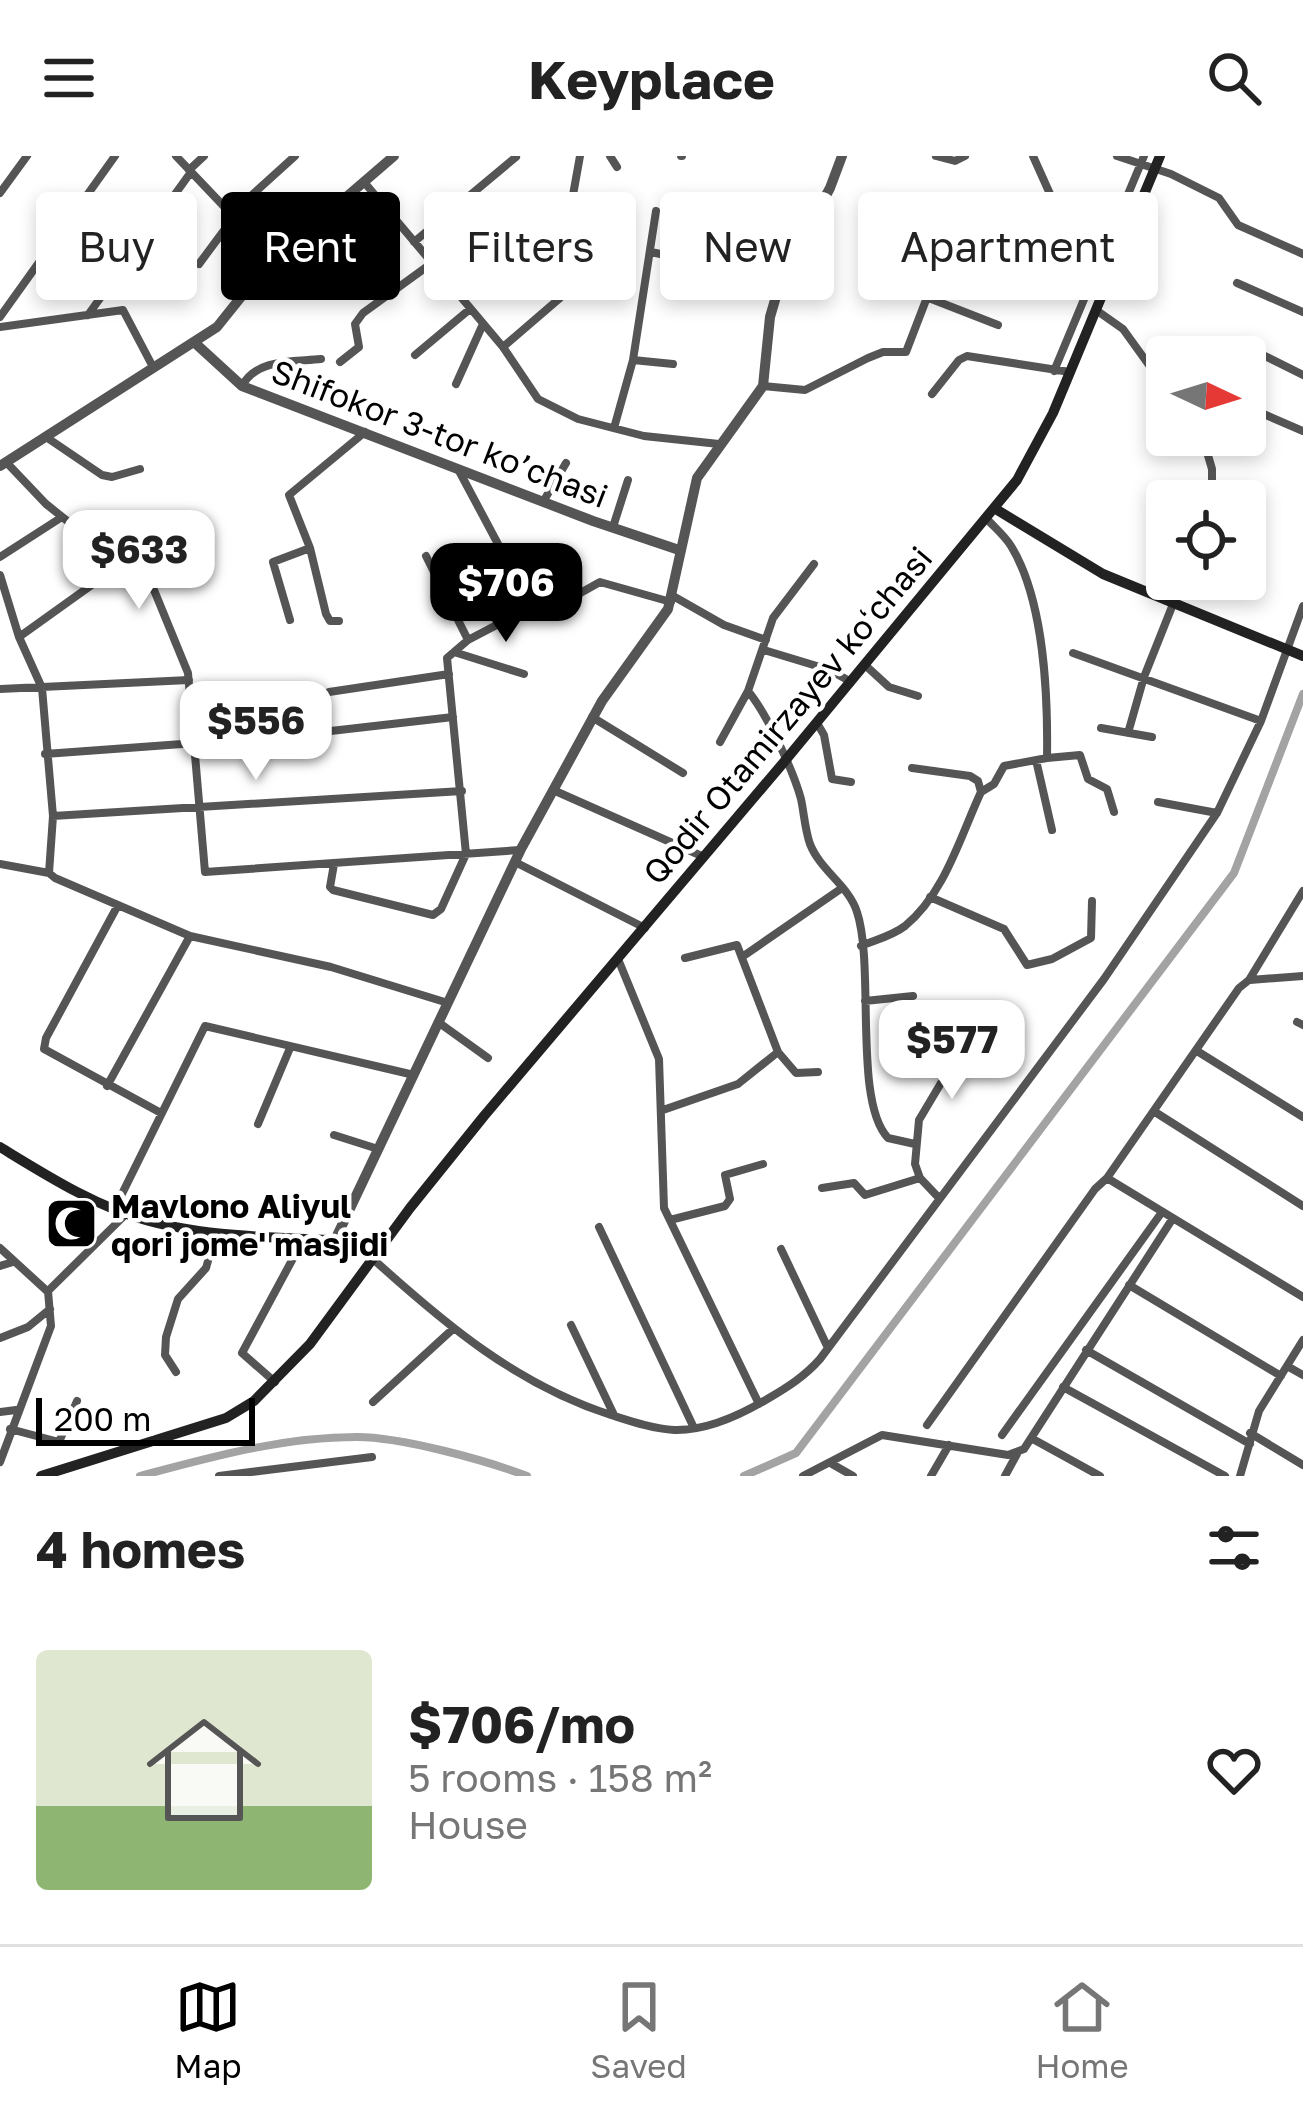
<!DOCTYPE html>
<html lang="en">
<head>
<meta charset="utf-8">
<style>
	:root { --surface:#fff; --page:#f2f2f2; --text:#222; --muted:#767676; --line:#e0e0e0; --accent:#000 }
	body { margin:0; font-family:"Golos Text",sans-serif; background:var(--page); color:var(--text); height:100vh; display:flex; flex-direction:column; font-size:45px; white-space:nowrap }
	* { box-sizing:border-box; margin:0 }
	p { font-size:39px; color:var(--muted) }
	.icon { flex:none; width:66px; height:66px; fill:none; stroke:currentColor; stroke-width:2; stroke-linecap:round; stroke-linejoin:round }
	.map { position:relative; height:1320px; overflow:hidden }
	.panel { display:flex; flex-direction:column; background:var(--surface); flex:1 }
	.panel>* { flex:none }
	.guide { position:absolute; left:36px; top:36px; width:1233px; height:108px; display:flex; gap:24px }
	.needle { width:78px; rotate:94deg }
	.buttons { position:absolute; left:1146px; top:180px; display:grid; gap:24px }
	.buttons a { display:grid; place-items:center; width:120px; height:120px; border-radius:12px; background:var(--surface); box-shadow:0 6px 18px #0003; font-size:60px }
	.scale { position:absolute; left:36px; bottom:30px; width:219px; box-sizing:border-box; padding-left:12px; border:6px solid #000; border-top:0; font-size:33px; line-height:42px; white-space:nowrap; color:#000; -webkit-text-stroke:9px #fff; paint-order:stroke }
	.price { position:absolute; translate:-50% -102px; padding:0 27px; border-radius:24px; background:#fff; color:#222; font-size:39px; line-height:78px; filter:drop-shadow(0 3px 6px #0008) }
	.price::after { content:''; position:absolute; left:50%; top:72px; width:36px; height:27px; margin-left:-18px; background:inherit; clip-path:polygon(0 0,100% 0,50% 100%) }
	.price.selected { background:var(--accent); color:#fff }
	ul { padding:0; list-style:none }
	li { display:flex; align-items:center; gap:36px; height:300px; padding:0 36px }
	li+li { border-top:3px solid var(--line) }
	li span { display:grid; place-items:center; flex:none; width:336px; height:240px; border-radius:12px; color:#555 }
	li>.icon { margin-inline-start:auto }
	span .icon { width:144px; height:144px; fill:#fffc; stroke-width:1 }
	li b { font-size:51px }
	h2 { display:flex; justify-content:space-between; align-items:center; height:144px; padding:0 36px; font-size:51px }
	.pill { padding:0 42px; border-radius:12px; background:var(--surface); box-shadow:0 6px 18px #0003; font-size:42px; line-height:108px }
	.pill.selected { background:var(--accent); color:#fff }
	header { display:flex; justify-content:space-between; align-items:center; height:156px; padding:0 36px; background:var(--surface); font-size:54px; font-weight:700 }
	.menu { display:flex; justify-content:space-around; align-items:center; height:168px; border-top:3px solid var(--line); background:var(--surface); font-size:33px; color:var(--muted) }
	.menu a { display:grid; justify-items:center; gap:6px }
	.menu .selected { color:var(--accent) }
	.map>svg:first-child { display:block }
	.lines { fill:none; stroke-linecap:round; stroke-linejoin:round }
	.canal { stroke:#a3a3a3; stroke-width:8 }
	.minor { stroke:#555; stroke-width:8 }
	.tertiary { stroke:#555; stroke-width:10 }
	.secondary { stroke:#222; stroke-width:10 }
	.labels { text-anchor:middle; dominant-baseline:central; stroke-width:9; stroke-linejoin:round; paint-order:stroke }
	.street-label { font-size:33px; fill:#000; stroke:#fff }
	.poi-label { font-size:33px; font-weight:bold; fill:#000; stroke:#fff; text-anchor:start }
</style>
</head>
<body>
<header><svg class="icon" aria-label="menu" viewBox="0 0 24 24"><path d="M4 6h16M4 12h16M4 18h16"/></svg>Keyplace<svg class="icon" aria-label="search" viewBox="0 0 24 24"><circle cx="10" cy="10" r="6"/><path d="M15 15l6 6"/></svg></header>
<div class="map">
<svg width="1303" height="1320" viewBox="0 0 1303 1320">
	<rect width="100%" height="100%" fill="#fff"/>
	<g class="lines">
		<path class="canal" d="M140,1320C211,1301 282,1281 357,1281C401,1281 485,1304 527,1320
			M744,1320L796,1297L1234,717L1303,538"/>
		<path class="minor" d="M176,0L274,103
			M610,0L617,11
			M681,0H682
			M936,0L955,5L965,0
			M1117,0L1171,18L1219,42L1238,69L1303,98
			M189,14L204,0
			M364,26L503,191L538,243L578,263L644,280L719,288
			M0,37L27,0
			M231,58L295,0
			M730,67L794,95
			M414,86L516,1
			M548,93L566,67L573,41
			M651,96L698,106
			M199,108L234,61
			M880,123L998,169
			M998,124L1031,112L1019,80L1059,58L1033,0
			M1237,127L1303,156
			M454,134L573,39L580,0
			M1096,154L1123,173L1167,234
			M88,159L191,16
			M0,161L115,0
			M0,171L123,154L153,211
			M503,191L560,142
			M1259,197L1303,219
			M415,199L470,153
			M633,204L673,208
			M340,206L359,191L355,168L363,157L432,107
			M1054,215L1144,0
			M456,228L483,168
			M242,230C257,202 294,206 321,203
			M763,230L805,234L868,202L883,196H906L951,79L948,74L915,62
			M932,238L959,204L967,200L1070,216
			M1245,250L1303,275
			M614,272L633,204L656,55
			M1202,279L1212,313V345
			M46,281L102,319L112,321L140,313
			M7,307L46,348L154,434L188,517L205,716L520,694
			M543,346L566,307
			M613,371L628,324
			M426,400L468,484
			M0,401L62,361
			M0,419L19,481L42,532L53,660L49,717L55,722L190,780L331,811L448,847
			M575,440L600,426L671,446
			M673,440L724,469L766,484
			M290,464L273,406L310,392
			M339,465H330L326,458L310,392L289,339L365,276
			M19,481L121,408
			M764,494L830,514L851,526
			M454,496L524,518
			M1073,497L1261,565
			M865,509L889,531L918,540
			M0,533L189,524
			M748,535C767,558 793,614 801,643C804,657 805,674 810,688C820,714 849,730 857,756C875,810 853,946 888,982L915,988
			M329,536L449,518
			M592,561L683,617
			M194,563L322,576L453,561
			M817,567L824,579L832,623L851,626
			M1101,572L1152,581
			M1128,577L1144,521L1183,423
			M720,586L748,535L773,462L814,408
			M45,598L196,587
			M1047,602L1080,599L1088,623L1107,633L1114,656
			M1036,604L1052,674
			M912,612L970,620L978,625L981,636
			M553,634L704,701
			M1158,646L1217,657
			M53,660L462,635
			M515,706L645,772
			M0,708L49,717
			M334,708L330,731L333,734L433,759L441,753L466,698L447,502L468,484L527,453L529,446L458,313
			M930,741L1004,773L1027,809L1052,803L1091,782L1092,745
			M118,749L46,882L44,893L161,957
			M861,790C875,784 892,780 905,770C945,737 960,681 981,636L994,628L1004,610L1047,602C1048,540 1044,444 1011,390C1005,380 994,371 986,362
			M742,801L842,732
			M685,802L737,789L778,896L796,917L818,916
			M618,803L659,903L664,1052L759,1248
			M1250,824L1303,820
			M865,845L913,840
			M438,866L488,902
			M1297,866L1303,869
			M1197,895L1303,961
			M107,930L190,780
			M663,954L738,928L778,896
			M1155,956L1303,1050
			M258,968L290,892
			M334,979L378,993
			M1107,1022L1303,1141
			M822,1032L854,1027L865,1039L920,1022
			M939,1042L920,1022L915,1008L919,964L941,927L983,905
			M115,1052L205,870L414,919
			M670,1064L725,1050L730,1043L725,1019L763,1008
			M599,1071L694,1272
			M0,1092L47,1135
			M781,1093L828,1192
			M373,1103C446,1169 516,1228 611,1259C630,1265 653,1273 674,1274C707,1275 741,1259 769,1242C788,1231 805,1220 820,1203L1104,823L1217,657L1261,565L1303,450
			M0,1110L13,1106
			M1129,1129L1281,1220
			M571,1169L614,1259
			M0,1182L28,1171L50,1153
			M1086,1194L1250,1288
			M1287,1210L1303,1219
			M176,1216L165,1199L166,1181L178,1143L206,1112L216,1077
			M275,1226L242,1197L304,1082
			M1063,1231L1225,1320
			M373,1246L454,1172
			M0,1256L16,1254
			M927,1269L1095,1033L1107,1022L1239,832L1249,824L1303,735
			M10,1273L59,1286L77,1245
			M1250,1277L1303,1309
			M1002,1279L1162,1056
			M1031,1282L1100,1320
			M0,1306L51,1170L48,1135L126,1058
			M832,1308L853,1320
			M219,1320L372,1301
			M803,1320L882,1279L1008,1299L1024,1293L1173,1062
			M931,1320L949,1289
			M1005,1320L1017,1298
			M1240,1320L1259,1255L1303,1184"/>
		<path class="tertiary" d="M195,187L242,230L593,365L679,394
			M0,310L217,171L265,111L394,0
			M335,1084L521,693L602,545L668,453L697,322L763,230L770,161L782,120L830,32L842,0"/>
		<path class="secondary" d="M994,352L1103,418L1303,500
			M0,991C46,1019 96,1051 149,1065C216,1083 302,1082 372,1086L384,1083
			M41,1320L226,1262L254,1245L310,1188L410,1052L484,960L784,606L1017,324L1053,257L1160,0"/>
	</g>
	<defs>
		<symbol id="mosque-square" viewBox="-11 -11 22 22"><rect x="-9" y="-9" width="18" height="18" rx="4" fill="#000" stroke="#fff"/><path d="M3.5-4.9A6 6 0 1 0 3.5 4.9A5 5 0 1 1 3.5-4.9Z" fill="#fff"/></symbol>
	</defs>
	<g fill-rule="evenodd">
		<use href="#mosque-square" x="42" y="1038" width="59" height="59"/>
	</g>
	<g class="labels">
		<g class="street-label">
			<text transform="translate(440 277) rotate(21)">Shifokor 3-tor koʼchasi</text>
			<text transform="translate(787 559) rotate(-50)">Qodir Otamirzayev koʻchasi</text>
		</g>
		<g class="poi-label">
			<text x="111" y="1049">Mavlono Aliyul<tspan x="111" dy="38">qori jome' masjidi</tspan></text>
		</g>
	</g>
</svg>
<div class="buttons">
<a><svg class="needle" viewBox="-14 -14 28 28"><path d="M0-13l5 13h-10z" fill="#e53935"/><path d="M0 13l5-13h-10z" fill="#767676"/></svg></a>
<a><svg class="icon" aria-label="locate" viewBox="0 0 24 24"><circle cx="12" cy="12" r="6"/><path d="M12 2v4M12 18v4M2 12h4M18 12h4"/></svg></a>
</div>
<div class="scale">200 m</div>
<b class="price" style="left:139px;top:456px">$633</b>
<b class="price selected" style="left:506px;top:489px">$706</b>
<b class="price" style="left:256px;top:627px">$556</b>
<b class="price" style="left:952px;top:946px">$577</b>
<div class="guide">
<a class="pill">Buy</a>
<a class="pill selected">Rent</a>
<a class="pill">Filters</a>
<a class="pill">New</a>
<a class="pill">Apartment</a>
</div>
</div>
<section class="panel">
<h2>4 homes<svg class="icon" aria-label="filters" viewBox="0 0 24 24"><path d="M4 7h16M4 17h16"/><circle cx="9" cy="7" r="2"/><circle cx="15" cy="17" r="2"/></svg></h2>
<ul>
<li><span style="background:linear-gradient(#dfe7d0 65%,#8fb573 0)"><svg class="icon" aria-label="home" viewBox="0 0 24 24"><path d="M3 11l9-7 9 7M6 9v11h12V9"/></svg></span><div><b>$706/mo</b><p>5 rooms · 158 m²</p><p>House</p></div><svg class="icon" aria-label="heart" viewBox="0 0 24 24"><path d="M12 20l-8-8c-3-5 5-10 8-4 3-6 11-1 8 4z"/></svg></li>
</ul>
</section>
<nav class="menu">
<a class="selected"><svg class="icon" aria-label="map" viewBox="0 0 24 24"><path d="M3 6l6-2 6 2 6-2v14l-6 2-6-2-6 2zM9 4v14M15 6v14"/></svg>Map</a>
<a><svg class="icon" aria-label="saved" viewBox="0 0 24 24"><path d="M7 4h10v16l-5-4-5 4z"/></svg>Saved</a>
<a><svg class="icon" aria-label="home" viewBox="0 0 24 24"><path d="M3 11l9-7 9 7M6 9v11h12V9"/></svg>Home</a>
</nav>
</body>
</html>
